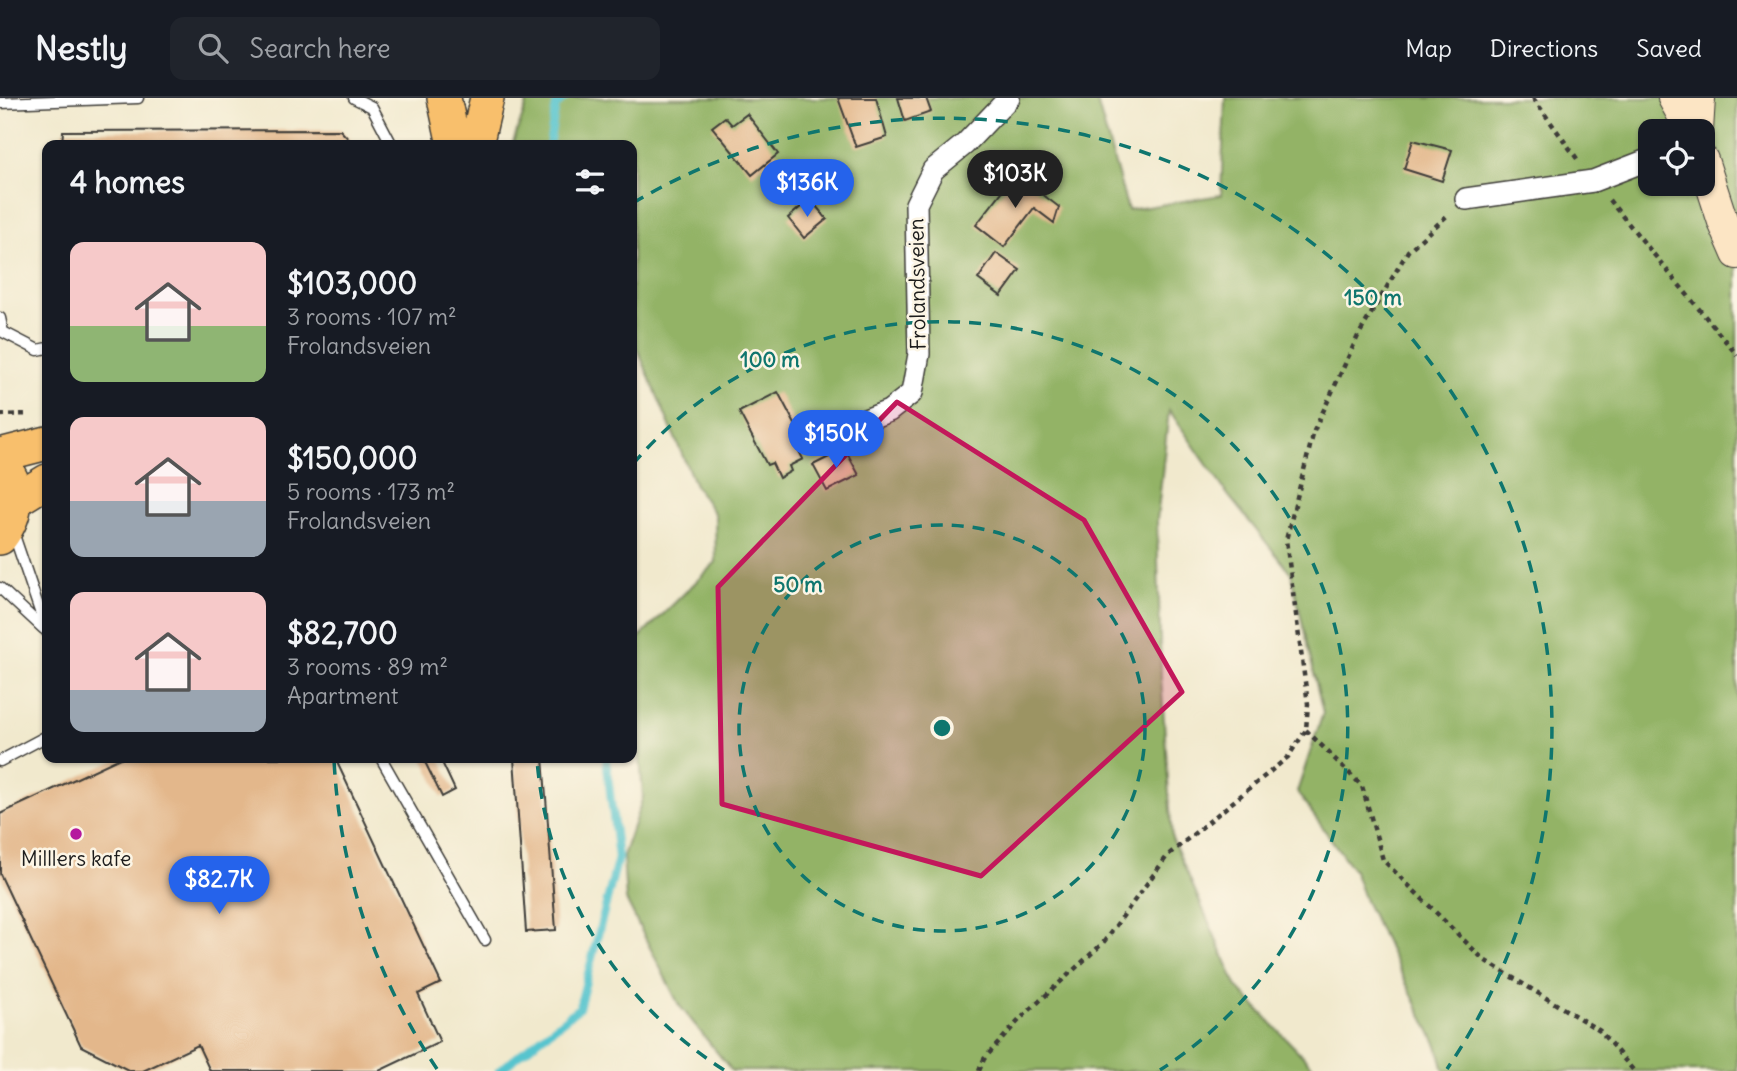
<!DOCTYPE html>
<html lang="en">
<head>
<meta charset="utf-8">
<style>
	:root { --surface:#171b24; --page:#20242c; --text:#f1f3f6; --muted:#9ea1a6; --line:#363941; --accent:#2563eb }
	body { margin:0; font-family:Delius,sans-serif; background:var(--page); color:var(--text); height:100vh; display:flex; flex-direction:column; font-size:26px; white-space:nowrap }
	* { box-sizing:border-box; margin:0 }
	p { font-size:23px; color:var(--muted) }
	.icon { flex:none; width:38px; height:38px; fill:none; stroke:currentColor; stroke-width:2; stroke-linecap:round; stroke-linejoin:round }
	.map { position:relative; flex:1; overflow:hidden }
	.sheet { position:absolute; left:42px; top:42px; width:595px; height:623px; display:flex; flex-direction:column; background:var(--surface); border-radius:14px; box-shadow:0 2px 5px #0004 }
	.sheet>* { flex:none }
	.controls { position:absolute; left:1638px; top:21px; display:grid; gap:14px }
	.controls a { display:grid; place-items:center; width:77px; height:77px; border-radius:14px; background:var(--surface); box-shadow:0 2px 5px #0004; font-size:35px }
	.price { position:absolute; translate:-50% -60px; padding:0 16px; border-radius:24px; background:var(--accent); color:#fff; font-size:23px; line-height:46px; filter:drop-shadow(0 2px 4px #0008) }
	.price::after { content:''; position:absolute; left:50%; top:42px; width:21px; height:16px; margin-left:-10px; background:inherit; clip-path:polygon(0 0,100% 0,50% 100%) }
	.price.current { background:#222; color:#fff }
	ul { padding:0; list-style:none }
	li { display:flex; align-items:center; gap:21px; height:175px; padding:0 28px }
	li span { display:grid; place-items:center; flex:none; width:196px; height:140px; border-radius:14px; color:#555 }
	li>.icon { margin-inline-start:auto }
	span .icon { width:84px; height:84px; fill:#fffc; stroke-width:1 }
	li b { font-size:30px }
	h2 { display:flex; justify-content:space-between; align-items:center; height:84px; padding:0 28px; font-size:30px }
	header { display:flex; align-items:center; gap:42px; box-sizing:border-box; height:98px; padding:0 35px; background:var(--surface); border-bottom:2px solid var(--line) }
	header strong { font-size:33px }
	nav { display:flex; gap:38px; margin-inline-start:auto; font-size:24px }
	.search { width:490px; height:63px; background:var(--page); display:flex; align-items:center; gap:18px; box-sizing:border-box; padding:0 24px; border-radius:14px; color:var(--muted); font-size:26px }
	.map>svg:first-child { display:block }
	.forest { fill:#93b366; stroke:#586841; stroke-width:2; fill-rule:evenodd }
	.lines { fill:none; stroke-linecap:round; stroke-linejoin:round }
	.stream { stroke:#57c4ce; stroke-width:8 }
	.building { fill:#e3b78b }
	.lane-casing { stroke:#3c3b37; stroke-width:13 }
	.street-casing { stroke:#3c3b37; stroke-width:24 }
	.secondary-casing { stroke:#3c3b37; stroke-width:32 }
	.primary-casing { stroke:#3c3b37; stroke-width:36 }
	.path { stroke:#3c3b37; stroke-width:4.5; stroke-dasharray:5 5; stroke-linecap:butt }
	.lane { stroke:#fff; stroke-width:10 }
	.street { stroke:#fff; stroke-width:21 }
	.secondary { stroke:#fce5c4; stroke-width:30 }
	.primary { stroke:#f8bf6c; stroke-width:33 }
	.marked { fill:#c2185b; fill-opacity:0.2; stroke:#c2185b; stroke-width:5; stroke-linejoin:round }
	.ring { fill:none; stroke:#0f766e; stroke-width:3.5; stroke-dasharray:12 9 }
	.poi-dot { fill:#b5179e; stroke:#fcf5e5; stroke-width:2.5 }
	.labels { text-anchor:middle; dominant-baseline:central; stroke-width:5; stroke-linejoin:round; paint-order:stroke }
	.street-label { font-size:21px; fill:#1c1c1c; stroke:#fcf5e5 }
	.poi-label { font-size:21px; fill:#1c1c1c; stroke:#fcf5e5 }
	.centre { fill:#0f766e; stroke:#fcf5e5; stroke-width:3.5 }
	.ring-label { font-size:21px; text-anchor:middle; font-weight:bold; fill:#0f766e; stroke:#fcf5e5; stroke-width:5; stroke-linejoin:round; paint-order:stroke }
</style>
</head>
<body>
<header>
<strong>Nestly</strong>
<div class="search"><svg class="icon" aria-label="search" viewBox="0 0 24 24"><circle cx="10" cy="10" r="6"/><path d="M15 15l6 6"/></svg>Search here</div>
<nav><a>Map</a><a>Directions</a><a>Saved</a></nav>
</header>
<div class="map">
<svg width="1737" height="973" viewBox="0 0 1737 973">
	<rect width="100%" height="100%" fill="#fcf5e5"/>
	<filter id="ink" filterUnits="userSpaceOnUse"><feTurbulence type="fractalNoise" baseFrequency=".0143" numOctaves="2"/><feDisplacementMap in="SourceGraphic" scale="14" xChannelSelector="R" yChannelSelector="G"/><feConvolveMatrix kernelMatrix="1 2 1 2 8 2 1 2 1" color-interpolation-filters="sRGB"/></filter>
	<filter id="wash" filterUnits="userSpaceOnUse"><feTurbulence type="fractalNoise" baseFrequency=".00686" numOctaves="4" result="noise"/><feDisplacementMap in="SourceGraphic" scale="28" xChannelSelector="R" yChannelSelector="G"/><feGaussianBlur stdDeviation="1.57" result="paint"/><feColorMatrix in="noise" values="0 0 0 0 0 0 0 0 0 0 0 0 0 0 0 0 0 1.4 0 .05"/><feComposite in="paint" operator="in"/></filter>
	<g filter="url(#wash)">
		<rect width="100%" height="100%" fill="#f1e9cd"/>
		<path class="forest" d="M529,0H1096L1128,112L1221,97L1225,0H1737V973H1444L1437,947L1365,803L1354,773L1297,694L1323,615L1291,475L1228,397L1169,312L1157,422L1161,579L1172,740L1237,889L1317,973H732L679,907L626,802L623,758L643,699L632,547L716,464L715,417L695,387L637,250L632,221V47H512ZM1650,33H1703V86H1650Z"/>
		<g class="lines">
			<path class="stream" d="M549,47L556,8L565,0
				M499,973L579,910L618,760L606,660"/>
		</g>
		<g id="blocks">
			<path class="building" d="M838,0H876L887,39L856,49Z
				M898,0H926L931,14L905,23Z
				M747,16L778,56L752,77L712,29L725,19L732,27Z
				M340,32L354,47H62L63,33Z
				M1413,42L1452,52L1442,83L1404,71Z
				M1016,76L1059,109L1054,125L1034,110L1004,149L976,127Z
				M810,101L827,121L804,140L788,120Z
				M996,155L1020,172L1001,198L978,181Z
				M778,294L806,347L798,351L803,361L789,368L791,373L779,380L772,365L767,367L739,314Z
				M845,351L859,377L827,393L813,367Z
				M120,660H335L441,885L418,896L440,944L379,973H210L198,947L143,973H130L81,948L0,776V716Z
				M423,660H440L455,692L442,699Z
				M514,660H543L556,832L526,834Z"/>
		</g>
	</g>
	<g filter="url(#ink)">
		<use href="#blocks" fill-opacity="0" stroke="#3c3b37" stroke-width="2"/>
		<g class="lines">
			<defs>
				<path id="lane" d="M354,0L372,9L392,47
					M0,5L138,0
					M0,220L3,234L38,252L47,250
					M13,434L47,534
					M0,490L44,531
					M381,660L485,842
					M0,663L47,638"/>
				<path id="street" d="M1466,101L1593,83L1650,61
					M849,328L889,313L912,295L919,256L916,106L933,72L965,46L1009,0"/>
				<path id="secondary" d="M1673,0L1691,33
					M1698,33L1700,0
					M1703,62L1723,124L1737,156"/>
				<path id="primary" d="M444,0L454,47
					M476,47L487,0
					M0,357L47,345
					M0,366C23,387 17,418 0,440
					M16,402L47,383"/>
			</defs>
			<use href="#lane" class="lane-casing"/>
			<use href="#street" class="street-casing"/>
			<use href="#secondary" class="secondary-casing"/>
			<use href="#primary" class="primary-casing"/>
			<path class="path" d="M1533,0L1578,62
				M1609,102L1737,257
				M0,317L29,316
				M1306,632L1362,688L1383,762L1484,862L1600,933L1634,973
				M979,973L984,961L1021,920L1103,845L1168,757L1288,659L1306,632L1308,606L1286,442L1314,333L1358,238L1408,153L1449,116"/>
			<use href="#lane" class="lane"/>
			<use href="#street" class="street"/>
			<use href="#secondary" class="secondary"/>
			<use href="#primary" class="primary"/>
		</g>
	</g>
	<path class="marked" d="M897,304L1084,422L1182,594L981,778L722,706L718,489Z"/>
	<g class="ring">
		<circle cx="942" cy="630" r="203"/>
		<path d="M724 972A406 406 0 0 1 537 662M633 366A406 406 0 1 1 1160 972"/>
		<path d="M437 971A609 609 0 0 1 334 662M633 105A609 609 0 0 1 1447 971"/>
	</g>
	<circle class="poi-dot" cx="76" cy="736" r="7"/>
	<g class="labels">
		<g class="street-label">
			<text transform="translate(917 186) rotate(-91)">Frolandsveien</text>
		</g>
		<g class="poi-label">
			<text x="76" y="760">Milllers kafe</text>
		</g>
	</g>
	<circle cx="942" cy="630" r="10" class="centre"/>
	<g class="ring-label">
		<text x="1373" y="207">150 m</text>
		<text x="770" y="269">100 m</text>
		<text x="798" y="494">50 m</text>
	</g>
</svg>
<div class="controls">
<a><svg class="icon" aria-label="locate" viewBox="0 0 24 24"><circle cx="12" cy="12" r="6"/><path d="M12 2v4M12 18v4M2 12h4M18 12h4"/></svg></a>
</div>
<b class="price current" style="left:1015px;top:112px">$103K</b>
<b class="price" style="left:807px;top:121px">$136K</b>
<b class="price" style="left:836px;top:372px">$150K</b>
<b class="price" style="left:219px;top:818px">$82.7K</b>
<section class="sheet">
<h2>4 homes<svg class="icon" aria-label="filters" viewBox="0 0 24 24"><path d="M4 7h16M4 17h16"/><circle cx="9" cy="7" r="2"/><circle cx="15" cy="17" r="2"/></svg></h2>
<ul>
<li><span style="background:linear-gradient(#f6c9c9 60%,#8fb573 0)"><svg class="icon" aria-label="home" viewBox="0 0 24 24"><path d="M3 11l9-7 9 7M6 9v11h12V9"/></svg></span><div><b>$103,000</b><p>3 rooms · 107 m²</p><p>Frolandsveien</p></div></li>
<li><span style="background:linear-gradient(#f6c9c9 60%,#9aa5b1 0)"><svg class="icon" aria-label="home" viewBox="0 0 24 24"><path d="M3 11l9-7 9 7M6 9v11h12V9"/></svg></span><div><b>$150,000</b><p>5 rooms · 173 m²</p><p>Frolandsveien</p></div></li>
<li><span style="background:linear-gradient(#f6c9c9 70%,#9aa5b1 0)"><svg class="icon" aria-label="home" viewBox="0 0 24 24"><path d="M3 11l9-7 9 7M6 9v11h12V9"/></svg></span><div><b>$82,700</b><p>3 rooms · 89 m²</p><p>Apartment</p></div></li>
</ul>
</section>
</div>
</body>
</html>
